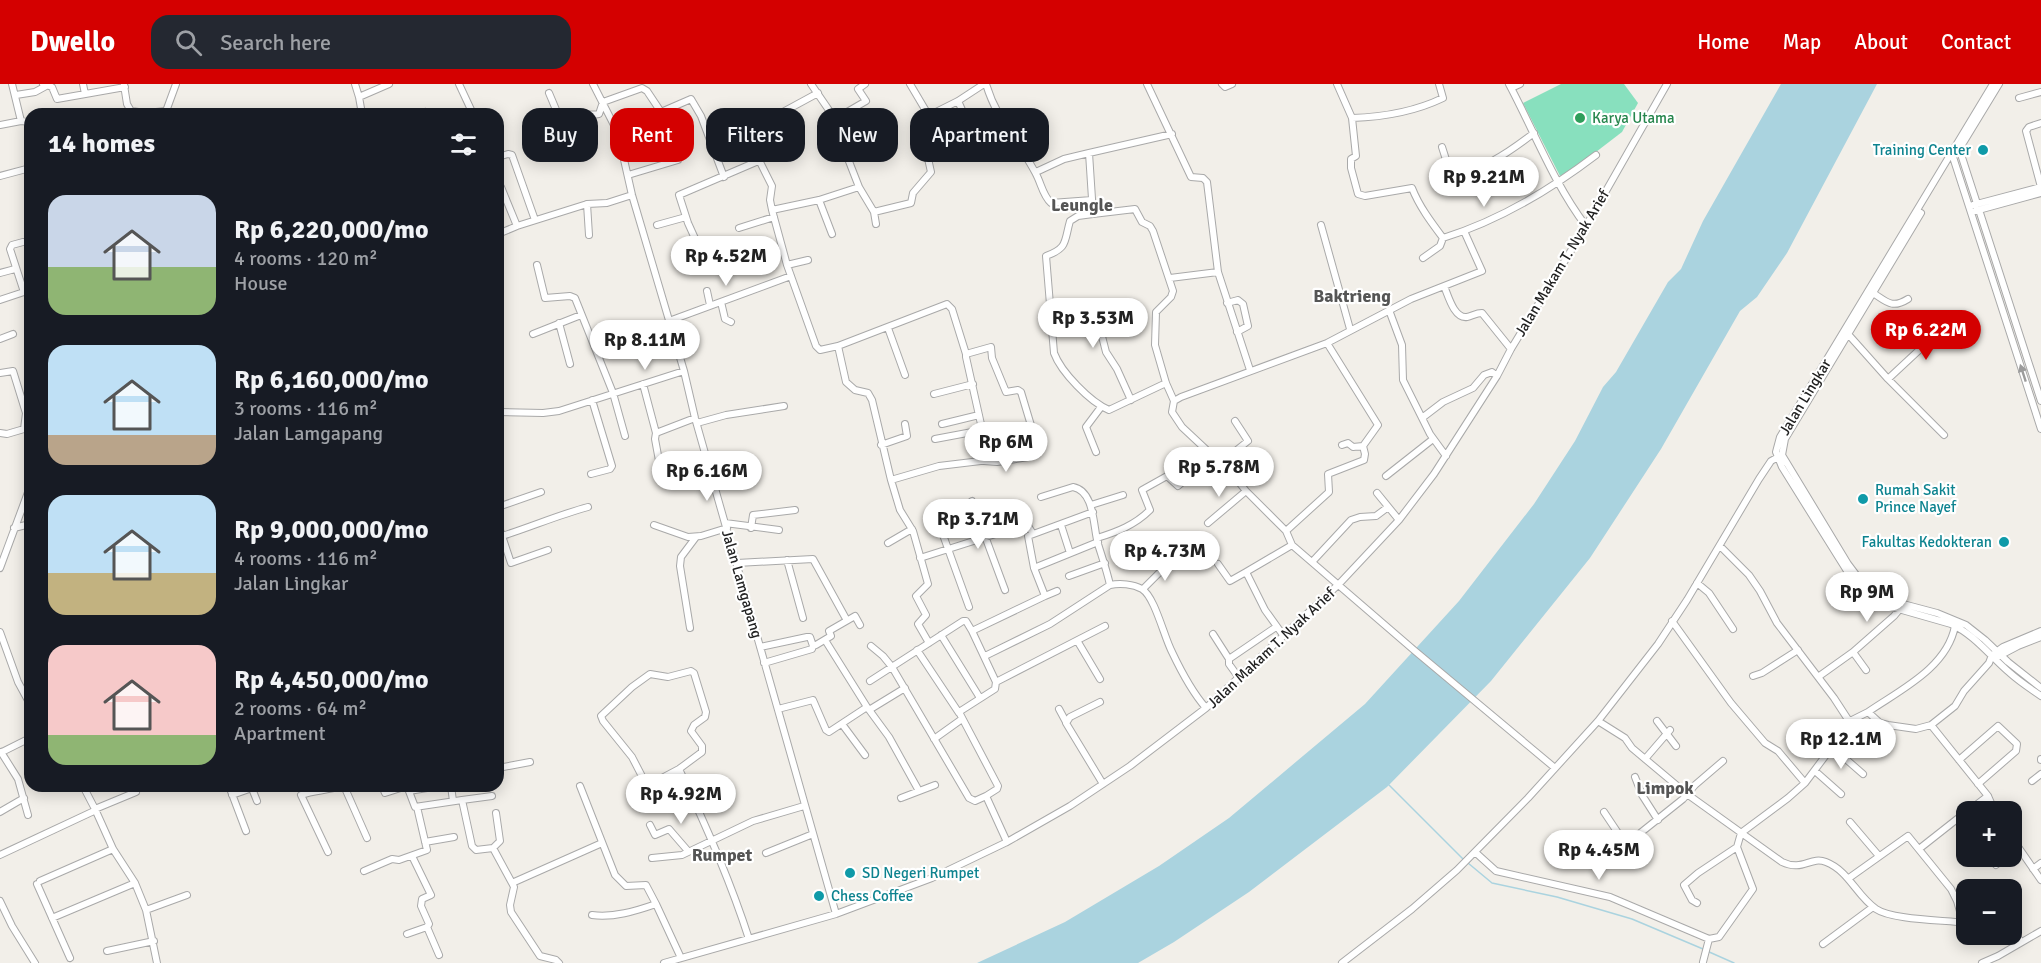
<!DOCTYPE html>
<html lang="en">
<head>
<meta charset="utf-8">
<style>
	:root { --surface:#171b24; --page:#242831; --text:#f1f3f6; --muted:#9ea1a6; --accent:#d40000 }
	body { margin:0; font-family:Signika,sans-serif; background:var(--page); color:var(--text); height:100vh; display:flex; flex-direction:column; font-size:22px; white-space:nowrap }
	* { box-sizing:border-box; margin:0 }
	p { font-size:20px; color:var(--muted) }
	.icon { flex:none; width:33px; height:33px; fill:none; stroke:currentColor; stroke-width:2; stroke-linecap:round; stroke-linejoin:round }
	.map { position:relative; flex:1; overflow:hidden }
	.panel { position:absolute; left:24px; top:24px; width:480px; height:684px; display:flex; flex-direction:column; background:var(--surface); border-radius:18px; box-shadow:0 3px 15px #0003 }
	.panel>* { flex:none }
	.top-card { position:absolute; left:522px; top:24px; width:570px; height:54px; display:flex; gap:12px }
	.tools { position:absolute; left:1956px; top:717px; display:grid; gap:12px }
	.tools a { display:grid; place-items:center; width:66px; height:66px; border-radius:12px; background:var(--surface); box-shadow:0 3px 15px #0003; font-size:30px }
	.price { position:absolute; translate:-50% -51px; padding:0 14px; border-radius:21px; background:#fff; color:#222; font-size:20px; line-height:39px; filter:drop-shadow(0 2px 3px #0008) }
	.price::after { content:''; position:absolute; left:50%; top:36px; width:18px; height:14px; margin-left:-9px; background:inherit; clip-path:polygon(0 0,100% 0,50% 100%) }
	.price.on { background:var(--accent); color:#fff }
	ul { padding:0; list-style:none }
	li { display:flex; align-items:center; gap:18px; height:150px; padding:0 24px }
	li span { display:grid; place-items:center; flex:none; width:168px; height:120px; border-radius:18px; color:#555 }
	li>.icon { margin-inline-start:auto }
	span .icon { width:72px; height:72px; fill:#fffc; stroke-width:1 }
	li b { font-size:26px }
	h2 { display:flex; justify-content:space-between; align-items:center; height:72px; padding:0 24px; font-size:26px }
	.pill { padding:0 21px; border-radius:18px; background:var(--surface); box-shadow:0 3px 15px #0003; font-size:21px; line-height:54px }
	.pill.on { background:var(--accent); color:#fff }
	header { display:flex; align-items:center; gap:36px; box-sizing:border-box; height:84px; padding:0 30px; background:var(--accent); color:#fff }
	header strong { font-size:28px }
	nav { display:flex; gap:33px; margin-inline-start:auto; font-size:21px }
	.search { width:420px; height:54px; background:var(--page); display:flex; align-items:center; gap:15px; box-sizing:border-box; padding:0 21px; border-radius:18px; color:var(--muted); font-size:22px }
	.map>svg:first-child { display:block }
	.pitch { fill:#88e0be }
	.water { fill:#aad3df }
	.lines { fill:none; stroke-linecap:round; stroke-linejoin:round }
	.stream { stroke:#aad3df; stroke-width:1.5 }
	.minor-casing { stroke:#a9a9a9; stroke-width:8 }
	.minor { stroke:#fff; stroke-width:6 }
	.oneway { fill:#9c9c9c }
	.leisure-dot { fill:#2e9e5b; stroke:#fff; stroke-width:2 }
	.culture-dot { fill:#0f9aa8; stroke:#fff; stroke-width:2 }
	.labels { text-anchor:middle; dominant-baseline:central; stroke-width:4.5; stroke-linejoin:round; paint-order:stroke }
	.leisure-label { font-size:15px; fill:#27864d; stroke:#fff; text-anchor:start }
	.culture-label { font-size:15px; fill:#0d838f; stroke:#fff; text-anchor:start }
	.street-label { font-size:15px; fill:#222; stroke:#fff }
	.quarter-label { font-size:18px; font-weight:bold; fill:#555; stroke:#fff }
</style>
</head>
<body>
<header>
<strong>Dwello</strong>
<div class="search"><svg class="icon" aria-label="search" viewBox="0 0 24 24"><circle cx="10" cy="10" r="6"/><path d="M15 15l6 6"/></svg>Search here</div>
<nav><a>Home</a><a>Map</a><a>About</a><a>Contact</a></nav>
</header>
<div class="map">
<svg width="2041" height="879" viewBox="0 0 2041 879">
	<rect width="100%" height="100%" fill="#f2efe9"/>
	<path class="pitch" d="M1561,0H1624L1638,19L1622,48L1579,81L1560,92L1523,19Z"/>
	<path class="water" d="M1781,0H1877L1787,169L1757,213L1740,227L1661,365L1590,474L1491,597L1387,703L1249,808L1174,858L1138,879H977L1065,838L1159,782L1229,734L1365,620L1459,517L1534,420L1575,357L1603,303L1616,288L1668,198L1681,185L1703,137Z"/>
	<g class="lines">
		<path class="stream" d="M1389,701L1464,776
			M1468,779L1492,799L1557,813L1632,835L1703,865
			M1707,867L1734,879"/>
		<defs>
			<path id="minor" d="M12,0L21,37
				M43,0L52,3L57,15L125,3
				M83,0L85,10
				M355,0L359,13L389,0
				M459,0L473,30
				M593,0L618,49L632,111L684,287L695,334L836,830
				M811,0L835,35L836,44L859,103L874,128L911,119L913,109L931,88L925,61L917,40L918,37L958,17L984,0
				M910,0L929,32L941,62
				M986,0C997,37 1019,57 1036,90C1041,99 1043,112 1051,119L1092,116
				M1147,0L1191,93L1203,94L1207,98L1218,188L1250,286
				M1222,0L1225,3L1232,0
				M1337,0L1352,34L1356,72L1351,75V84L1358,110L1365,112L1412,104C1419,122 1431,138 1443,154C1498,137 1550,106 1596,71
				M1509,0C1534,47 1554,100 1586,142
				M1993,0L1780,353L1776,368L1782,383L1847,487L1866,511L1876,518L1888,522L1951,540C1975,551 1990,572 2010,589C2020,598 2031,605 2041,612
				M124,1L127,20L131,27L146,29L166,27
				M1511,4L1520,0
				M549,9L557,28L562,31C579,25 583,33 599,30L603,18L642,4L647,7L661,28L691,15L701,32L724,93
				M16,11L35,8L46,2
				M359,13L362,30
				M2019,14L2041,8
				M958,17L975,55
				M783,28L818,9
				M226,29V30
				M165,30L176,0
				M421,30L425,28
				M1352,34C1384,33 1414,28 1443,14L1439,0
				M835,35L866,17L858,5L865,0
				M0,41L21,37L30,38
				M1958,61L2041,317
				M1442,63L1449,85C1477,93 1513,65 1534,49
				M1960,64L1999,0
				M1952,70L2041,345
				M498,73L508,70L512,71L535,136
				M1036,88L1064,75L1089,69
				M628,91L678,76
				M0,92L30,84
				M501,103L517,142
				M2041,103L2026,47L2029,43L2041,39
				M819,116L832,150
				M587,120L589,151
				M1973,121L2041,103
				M772,126L819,116L859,103
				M1975,127L2041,109
				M874,128L876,140
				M1921,129L1785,355L1782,371L1848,480L1866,504L1873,510L1888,516L1937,529L1966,541L1985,556L2008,578L2041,604
				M1093,130L1135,125L1142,138L1150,142L1153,147L1173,207L1171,213L1156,228L1155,261L1166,299L1174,317
				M657,141L686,133
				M1321,141L1350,245
				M739,144L774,133
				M1464,147L1482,187L1411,215L1327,259L1181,313L1174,317L1172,328L1182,343L1213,372H1218L1246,407L1286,447L1292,461L1415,567L1555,684
				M498,150L517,142L587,120L607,119L632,111
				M23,158L12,161L10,165L24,208
				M702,170L688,139L679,111L756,78H760L772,102L770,116L772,126L787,181L816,262L820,266L838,262L846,298L855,306L868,309L872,316L891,396L900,426L913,447L928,500L916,512L926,531L918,540L929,559
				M1423,174L1440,162L1443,154
				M537,181L545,214L570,212L575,214L613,309L625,352
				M787,181L808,176
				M0,189L15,185
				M1170,194L1218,188
				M1444,202C1448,211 1454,235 1467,233C1472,232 1476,229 1482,229L1511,265
				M707,207L710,221
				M1873,209C1887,218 1892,225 1908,215
				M0,216L30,206
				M721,218L725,235L731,238
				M1227,219L1238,216L1243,220L1248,242L1237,248
				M1389,226L1402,261L1403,296L1430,350L1446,372
				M1053,233L1092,222L1095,225L1106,268L1117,285L1131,316
				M669,237L791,192
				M559,239L570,280
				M888,244L905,291
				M1847,249L1888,295L1944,351
				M533,250L581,231
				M0,255L13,250
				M838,262L947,220L952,225L966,270
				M0,289L13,287L26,329L24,345L7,350L0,349
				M1888,295L1946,241
				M1166,299L1109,326C1090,318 1061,288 1054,269L1046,172C1068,164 1064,158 1070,137L1078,132L1093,130L1089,69L1172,50
				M643,300L656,349L695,334
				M934,310L973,300
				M498,328L543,329L559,327L684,287
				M1422,334L1443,318L1473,304L1484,291L1492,288L1497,292
				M697,339L726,331L784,322
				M942,340L979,331
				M656,349L655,355L662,393
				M935,355L983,346
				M881,361L907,352L905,340
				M1342,361L1348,359L1353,363L1363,362
				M1096,368L1086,343L1101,323
				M984,377L997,378L1028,373
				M1223,377L1248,357L1235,337
				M591,390L610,385L612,382L592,316
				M1386,392L1433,355
				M891,396L939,382L989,376L966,273V270L991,263L992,274L1006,308L1018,306L1021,308L1033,348
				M1377,409L1399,436
				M1041,413L1073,403C1095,407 1093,443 1098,460C1102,473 1107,487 1110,501
				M972,417L1005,506
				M1091,421L1123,411
				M498,423L541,408
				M938,437L969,523
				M725,439L779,446
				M1208,439L1246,407
				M498,440L511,479L548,466
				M654,441L688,453L701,452L727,444
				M1061,441L1070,469
				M14,444L30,440
				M751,444L753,431L795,426
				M1286,447L1329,408L1328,390L1364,376L1365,370L1363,362L1378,341L1327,259
				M502,452C531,443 558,431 588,423
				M1097,454C1117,448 1135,441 1150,426L1142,406L1167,392L1178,402L1213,372
				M888,459L912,445
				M1720,462L1749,491L1760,507L1777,539L1834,614L1849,637
				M920,474L1027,440L1033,450
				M787,476L803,534
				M1312,478L1351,436L1360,433L1376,432L1388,423
				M737,479L813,475L845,533
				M1218,480L1230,497L1246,488
				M0,484L30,403
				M1034,484L1098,458
				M1069,492L1105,479
				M1697,499L1709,509L1733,545
				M1143,505L1171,477
				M1045,512L1057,507
				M1672,537L1731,619L1765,659L1778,667L1805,699
				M690,544L680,482L681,473L696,453
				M972,547L1045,512L1034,484L1028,452L1093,428
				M0,548L18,598L30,620
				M1213,550L1229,575V580L1239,594
				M941,551L980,614
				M1283,551L1265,526L1246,488L1292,461
				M825,556L867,623L889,653L919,707
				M1078,558L1100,595
				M816,561L831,552L829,547L855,532L860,541
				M871,562L883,572L892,583L969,714L975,717L986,712L1007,758
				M760,563L807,553H810L813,562L812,565L764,579
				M917,566L959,629
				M1853,568L1866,586
				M985,572L1050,540L1110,501C1120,499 1133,500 1142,505C1155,513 1164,553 1172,568C1181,587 1192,608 1206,624
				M1999,572L2018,562L2041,553
				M1229,575L1276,543
				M691,587L694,589L706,628L705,633L694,641L691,647L702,662V668L679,685L647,702L632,673L603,637L601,632L632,603L650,590L668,593Z
				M1753,592L1762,589L1798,566
				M1818,593L1853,568L1894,532L1899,526
				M870,597L963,537H966L972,547L996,598L1105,542
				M1100,618L1070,633L1066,639L1103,700
				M778,625L813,616L826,646L829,648L867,623
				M1059,625L1066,638
				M869,626L905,604
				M1868,628C1900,606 1947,584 1955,542
				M1598,637L1625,654L1632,664L1687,710L1782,778C1803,788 1810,772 1826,778C1849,787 1856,811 1876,825C1892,836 1945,836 1966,839
				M1657,637L1676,662
				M842,640L865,671
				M1931,641L1988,712L1995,728
				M934,655L962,635
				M1832,663L1863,690
				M1,668L18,695L28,731
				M0,669L30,654
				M1645,675L1670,646
				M2041,675V676
				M1959,676L1998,642L2017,660L2016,667L1978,700
				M498,684L530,678
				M679,685C706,741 730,796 749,855
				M1815,687L1841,710
				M1635,693L1642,711L1658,736
				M2032,697L2041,690
				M207,702H210
				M229,702L246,747
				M251,702L257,717
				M344,702L367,754
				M382,702L385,709L407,702L415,723L462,716L472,762L476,766L493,764L512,799
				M451,702L453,717
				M580,702L615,791L626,802L646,801L656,820
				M409,707L439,702
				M136,708L95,725L113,765L135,799L146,826L187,811
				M232,711L252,704
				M986,712L997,705L998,702L959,628L995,605L996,598
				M901,714L935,701
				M462,716L492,712
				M0,728L24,714
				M1604,728L1624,758H1629L1683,715L1695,701L1723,677
				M1967,728L1988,712
				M1850,738L1879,772
				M650,741L655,751L669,745L688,767
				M2012,754L2041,796
				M425,758L454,753
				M493,764L500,757L496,729
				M1919,765L1966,728
				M328,768L301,711C315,706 326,707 341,702
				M1475,768L1496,787L1610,813L1709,855
				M766,769L813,750
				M0,771L94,727L95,725L83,702
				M652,774L682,771L753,737L804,722
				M1996,781L2007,772
				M2033,785L2041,779
				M364,787L392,775L399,776L427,766L417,723
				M1849,794L1908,752L1951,805L1957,817L1963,838
				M40,797L113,765
				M37,800L70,874
				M1975,806L1984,800
				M0,817L12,842L35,879
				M1957,817L1966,811
				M1697,819L1692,816L1684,801L1698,789L1737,763L1741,749L1788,714L1805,699L1832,663L1837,649L1844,640L1868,628L1880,639L1888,641L1916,645L1931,641L1955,622L1964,607L1989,579L1992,571L2003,563L2041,547
				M146,826L157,879
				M592,831C613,834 636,827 656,820L681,874
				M52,834L135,799
				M427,843L439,871
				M2012,845L2021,858
				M407,850L427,843L429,840L421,822L422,815L431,811L412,772
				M1823,860L1873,823
				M107,867L154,857
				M1703,878L1709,855L1719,853L1753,805L1737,763
				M559,879L556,876L540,872L511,828L510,821L514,803L512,799L602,759
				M664,879L836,830L932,794L1007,758L1070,722L1130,682L1206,624L1339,500L1399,436L1434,390L1497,292L1511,265L1586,142L1667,0
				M1342,879L1412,825L1457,786L1528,714L1598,637L1658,560L1687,516L1759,395L1771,377L1780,372
				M1982,879L1998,872L2041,847"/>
		</defs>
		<use href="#minor" class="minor-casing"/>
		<use href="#minor" class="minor"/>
	</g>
	<defs><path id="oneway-solid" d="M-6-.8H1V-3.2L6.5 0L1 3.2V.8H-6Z" transform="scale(1.5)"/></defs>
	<use class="oneway" href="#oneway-solid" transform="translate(2023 289) rotate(-108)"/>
	<circle class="leisure-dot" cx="1580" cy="34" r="6"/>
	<g class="culture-dot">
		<circle cx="1983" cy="66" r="6"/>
		<circle cx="1863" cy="415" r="6"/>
		<circle cx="2004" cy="458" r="6"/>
		<circle cx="850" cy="789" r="6"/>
		<circle cx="819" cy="812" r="6"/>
	</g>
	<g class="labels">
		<g class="leisure-label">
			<text x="1592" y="34">Karya Utama</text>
		</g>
		<g class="culture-label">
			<text x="1971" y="66" text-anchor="end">Training Center</text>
			<text x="1875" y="406">Rumah Sakit<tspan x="1875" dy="17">Prince Nayef</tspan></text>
			<text x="1992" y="458" text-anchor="end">Fakultas Kedokteran</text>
			<text x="862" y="789">SD Negeri Rumpet</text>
			<text x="831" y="812">Chess Coffee</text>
		</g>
		<g class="street-label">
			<text transform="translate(1562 179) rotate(-59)">Jalan Makam T. Nyak Arief</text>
			<text transform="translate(1805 313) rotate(-59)">Jalan Lingkar</text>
			<text transform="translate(742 500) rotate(74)">Jalan Lamgapang</text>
			<text transform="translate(1271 564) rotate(-43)">Jalan Makam T. Nyak Arief</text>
		</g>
		<g class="quarter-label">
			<text x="1082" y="121">Leungle</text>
			<text x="1352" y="212">Baktrieng</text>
			<text x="1665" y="704">Limpok</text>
			<text x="722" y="771">Rumpet</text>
		</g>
	</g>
</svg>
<div class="tools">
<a>+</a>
<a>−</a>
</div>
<b class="price" style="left:1484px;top:124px">Rp 9.21M</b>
<b class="price" style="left:726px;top:203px">Rp 4.52M</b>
<b class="price" style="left:1093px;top:265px">Rp 3.53M</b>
<b class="price on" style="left:1926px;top:277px">Rp 6.22M</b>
<b class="price" style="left:645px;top:287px">Rp 8.11M</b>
<b class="price" style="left:1006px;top:389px">Rp 6M</b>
<b class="price" style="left:1219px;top:414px">Rp 5.78M</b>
<b class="price" style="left:707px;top:418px">Rp 6.16M</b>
<b class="price" style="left:978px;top:466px">Rp 3.71M</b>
<b class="price" style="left:1165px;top:498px">Rp 4.73M</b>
<b class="price" style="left:1867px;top:539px">Rp 9M</b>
<b class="price" style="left:1841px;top:686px">Rp 12.1M</b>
<b class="price" style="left:681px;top:741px">Rp 4.92M</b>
<b class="price" style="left:1599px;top:797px">Rp 4.45M</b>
<div class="top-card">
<a class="pill">Buy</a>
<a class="pill on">Rent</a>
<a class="pill">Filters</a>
<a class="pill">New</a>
<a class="pill">Apartment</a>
</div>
<section class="panel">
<h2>14 homes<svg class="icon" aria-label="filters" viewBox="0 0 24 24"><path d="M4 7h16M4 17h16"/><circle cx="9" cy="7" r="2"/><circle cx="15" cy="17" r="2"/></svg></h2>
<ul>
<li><span style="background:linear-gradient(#c9d6e8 60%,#8fb573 0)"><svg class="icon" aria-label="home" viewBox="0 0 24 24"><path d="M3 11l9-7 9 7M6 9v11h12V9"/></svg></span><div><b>Rp 6,220,000/mo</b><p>4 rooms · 120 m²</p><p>House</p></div></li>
<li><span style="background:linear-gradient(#bfe0f5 75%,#b9a48a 0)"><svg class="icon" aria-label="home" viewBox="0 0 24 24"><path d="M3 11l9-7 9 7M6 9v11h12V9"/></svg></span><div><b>Rp 6,160,000/mo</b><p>3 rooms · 116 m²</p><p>Jalan Lamgapang</p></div></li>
<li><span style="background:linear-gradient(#bfe0f5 65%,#c2b280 0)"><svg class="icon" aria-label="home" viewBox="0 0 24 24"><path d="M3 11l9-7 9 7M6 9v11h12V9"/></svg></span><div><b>Rp 9,000,000/mo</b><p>4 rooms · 116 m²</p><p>Jalan Lingkar</p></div></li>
<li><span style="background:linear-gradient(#f6c9c9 75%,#8fb573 0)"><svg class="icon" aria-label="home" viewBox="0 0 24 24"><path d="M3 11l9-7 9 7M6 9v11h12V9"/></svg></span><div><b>Rp 4,450,000/mo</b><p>2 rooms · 64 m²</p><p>Apartment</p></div></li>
</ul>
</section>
</div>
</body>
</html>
